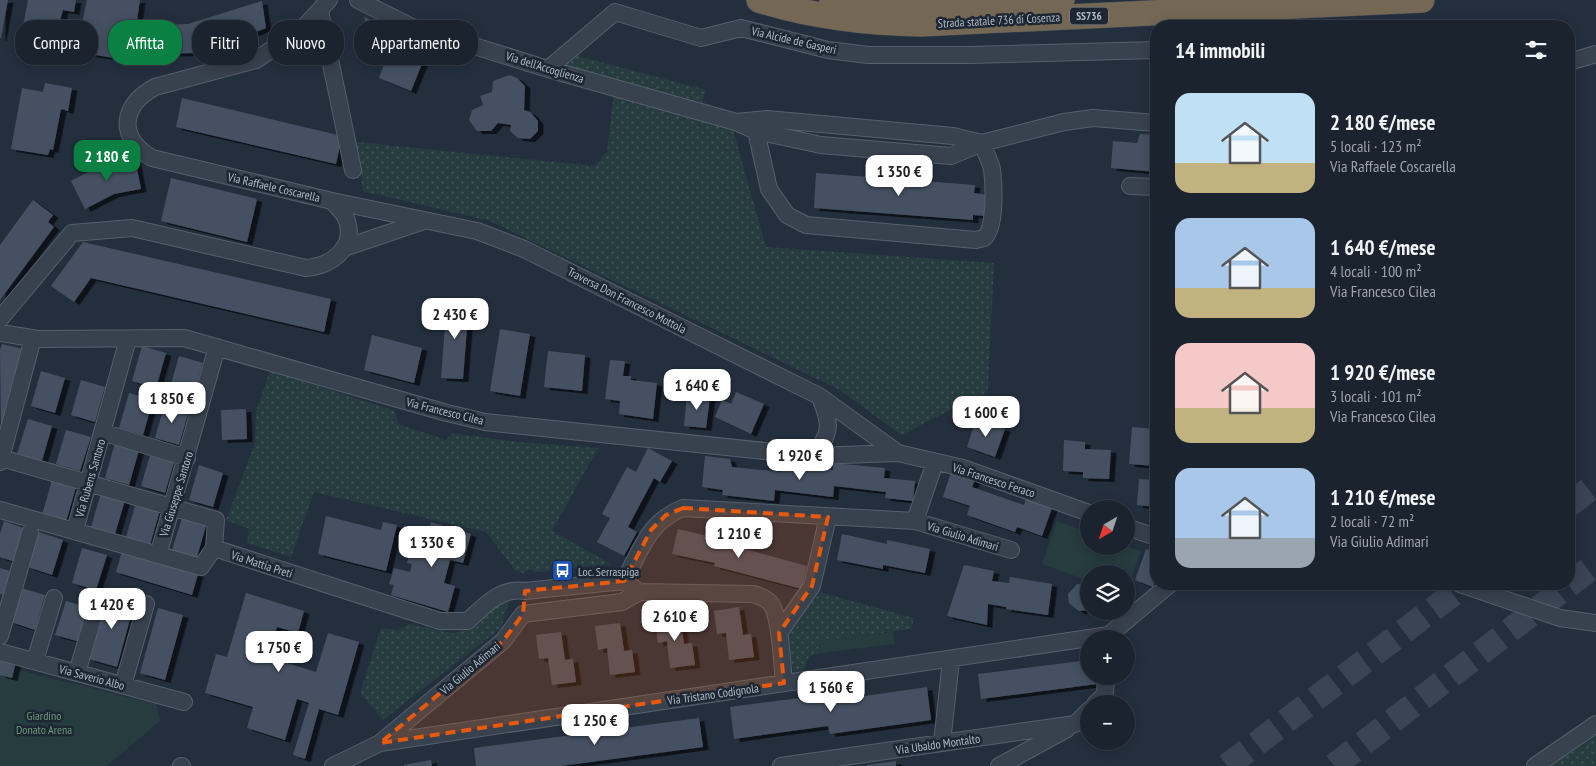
<!DOCTYPE html>
<html lang="it">
<head>
<meta charset="utf-8">
<style>
	:root { --surface:#1b232e; --page:#242b36; --text:#f1f3f6; --muted:#a0a4aa; --line:#39404a; --accent:#0b8043 }
	body { margin:0; font-family:"PT Sans Narrow",sans-serif; background:var(--page); color:var(--text); height:100vh; display:flex; flex-direction:column; font-size:19px; white-space:nowrap }
	* { box-sizing:border-box; margin:0 }
	p { font-size:16px; color:var(--muted) }
	.icon { flex:none; width:28px; height:28px; fill:none; stroke:currentColor; stroke-width:2; stroke-linecap:round; stroke-linejoin:round }
	.map { position:relative; flex:1; overflow:hidden }
	.sheet { position:absolute; left:1150px; top:20px; width:425px; height:570px; display:flex; flex-direction:column; background:var(--surface); border-radius:20px; box-shadow:0 2px 12px #0003,0 0 0 1px var(--line) }
	.sheet>* { flex:none }
	.banner { position:absolute; left:15px; top:20px; width:475px; height:45px; display:flex; gap:10px }
	.needle { width:32px; rotate:219deg }
	.tools { position:absolute; left:1080px; top:500px; display:grid; gap:10px }
	.tools a { display:grid; place-items:center; width:55px; height:55px; border-radius:50%; background:var(--surface); box-shadow:0 2px 12px #0003,0 0 0 1px var(--line); font-size:25px }
	.price { position:absolute; translate:-50% -42px; padding:0 11px; border-radius:10px; background:#fff; color:#222; font-size:16px; line-height:32px; filter:drop-shadow(0 1px 2px #0008) }
	.price::after { content:''; position:absolute; left:50%; top:30px; width:15px; height:11px; margin-left:-8px; background:inherit; clip-path:polygon(0 0,100% 0,50% 100%) }
	.price.current { background:var(--accent); color:#fff }
	ul { padding:0; list-style:none }
	li { display:flex; align-items:center; gap:15px; height:125px; padding:0 25px }
	li span { display:grid; place-items:center; flex:none; width:140px; height:100px; border-radius:15px; color:#555 }
	li>.icon { margin-inline-start:auto }
	span .icon { width:60px; height:60px; fill:#fffc; stroke-width:1 }
	li b { font-size:21px }
	h2 { display:flex; justify-content:space-between; align-items:center; height:60px; padding:0 25px; font-size:21px }
	.tag { padding:0 18px; border-radius:20px; background:var(--surface); box-shadow:0 2px 12px #0003,0 0 0 1px var(--line); font-size:18px; line-height:45px }
	.tag.current { background:var(--accent); color:#fff }
	.map>svg:first-child { display:block }
	.grass { fill:url(#grass-dots) }
	.green { fill:#263c3f }
	.building { fill:#455162; filter:url(#shadow) }
	.lines { fill:none; stroke-linecap:round; stroke-linejoin:round }
	.highway-tunnel { stroke:#3a4453; stroke-width:25; stroke-dasharray:25 12; stroke-linecap:butt }
	.minor-casing { stroke:#565f6c; stroke-width:18 }
	.highway-casing { stroke:#434c59; stroke-width:26 }
	.minor { stroke:#38414e; stroke-width:16 }
	.highway { stroke:#746855; stroke-width:25 }
	.marked { fill:#e8590c; fill-opacity:0.2; stroke:#e8590c; stroke-width:4; stroke-dasharray:10 6; stroke-linejoin:round }
	.labels { text-anchor:middle; dominant-baseline:central; stroke-width:5; stroke-linejoin:round; paint-order:stroke }
	.shield { fill:#1d2633; stroke:#878f9c; stroke-width:1 }
	.shield-label { font-size:11px; font-weight:bold; fill:#b4bcc9 }
	.street-label { font-size:12px; fill:#b4bcc9; stroke:#1d2633 }
	.poi-label { font-size:12px; fill:#b4bcc9; stroke:#1d2633; text-anchor:start }
	.park-label { font-size:12px; fill:#6b9a76; stroke:#1d2633 }
</style>
</head>
<body>
<div class="map">
<svg width="1596" height="766" viewBox="0 0 1596 766">
	<defs>
		<pattern id="grass-dots" width="8" height="8" patternUnits="userSpaceOnUse" patternTransform="scale(1.25)"><rect width="8" height="8" fill="#263c3f"/><path d="M2 2h.1M6 6h.1" fill="none" stroke="#435659" stroke-width="1.8" stroke-linecap="round"/></pattern>
		<filter id="shadow"><feDropShadow dx="5.5" dy="3" stdDeviation="0" flood-color="#0009"/></filter>
	</defs>
	<rect width="100%" height="100%" fill="#242f3e"/>
	<path class="grass" d="M574,55L706,90L702,103L563,67Z
		M614,92L736,125L734,133L766,247L994,263L987,405L962,404L901,435L840,390L490,221L363,191L356,142L595,166L607,152Z
		M270,370L395,411L398,424L446,440L452,433L518,442L598,448L552,531L611,564L536,572L530,569L523,573L515,570L486,532L314,492L291,557L247,543L249,529L226,520L255,443L256,412Z
		M819,592L914,618L911,629L820,641L821,653L809,656L804,670L793,672L788,636Z
		M511,596L501,628L383,720L360,693L381,628L398,630L409,624L453,633L464,630Z
		M1596,735V766H1547L1582,746Z"/>
	<path class="green" d="M1057,521L1089,533V546H1126L1141,551L1126,593V574H1089V581L1042,564Z
		M893,632L895,644L821,653L819,641Z
		M14,669L156,704L160,721L107,766H0V675Z"/>
	<path class="building" d="M0,0H8L1,38H0Z
		M28,0H76L74,12L63,10L60,21L81,27L87,0H140L131,61L20,42Z
		M262,1L266,28L205,52V56L196,57V53L156,54L157,25L188,24Z
		M364,17L430,44L411,91L379,78L385,62L373,57L364,37L367,27Z
		M510,75L517,78L525,86L524,110L530,112L538,121V131L530,139L518,138L510,131L511,125L498,123L491,131H477L469,120L472,110L483,105L480,96L492,92L493,81Z
		M45,83L72,88L68,111L61,109L53,150L50,149L48,155L11,149L22,88L43,92Z
		M182,98L342,136L336,164L176,127Z
		M1140,134L1156,135V172L1111,168L1113,141L1137,143Z
		M135,158L141,189L114,194L85,209L71,181L103,164Z
		M914,170H918L922,174L923,181L975,185L974,193L988,195L987,216L973,215V220L814,208L816,173L909,180Z
		M171,178L257,199L247,242L161,221Z
		M33,200L53,215L48,222L54,227L0,300V245Z
		M83,242L331,299L324,332L91,278L74,302L51,286Z
		M447,300L469,302L463,379L441,378Z
		M500,329L530,334L520,396L490,391Z
		M372,335L422,348L414,383L364,370Z
		M2,344L23,349L1,429L0,350Z
		M142,346L166,353L156,388L132,381Z
		M548,351L585,355L582,391L544,387Z
		M179,356L203,363L193,398L169,391Z
		M610,360L625,361L623,376H631V380L657,383L653,419L619,414L620,401L605,399Z
		M41,371L65,378L55,413L31,406Z
		M81,380L105,387L95,422L71,415Z
		M736,392L764,404L751,434L715,417L722,400L731,404Z
		M129,393L153,400L143,435L119,428Z
		M687,395L710,397L706,428L684,426Z
		M165,403L189,410L179,445L155,438Z
		M246,409L247,439L222,440L221,410Z
		M28,419L52,426L42,461L17,454Z
		M976,419L1005,429L995,457L967,447Z
		M1132,427L1156,429V466L1129,464Z
		M66,430L91,437L80,471L56,464Z
		M1064,440L1085,442V449L1111,450L1109,479L1083,478V472L1063,471Z
		M115,443L139,450L129,485L105,478Z
		M648,448L672,461L660,482L654,478L628,527L637,532L624,556L597,542L610,518L602,514L627,467L636,472Z
		M151,452L175,459L165,493L141,486Z
		M705,456L730,459L732,467L781,472V465L833,470V463L885,468L884,478L915,481L913,501L885,498L886,492L834,486L833,497L775,490L774,501L722,495L723,490L702,487Z
		M199,465L223,473L213,507L189,500Z
		M951,472L975,480L972,487L1024,505L1026,499L1052,508L1042,536L1017,527L1015,532L967,515L970,506L943,497Z
		M1139,479L1156,480V507L1137,505Z
		M52,480L76,487L66,522L42,515Z
		M101,493L125,500L115,534L91,527Z
		M136,503L160,510L150,545L126,537Z
		M183,515L207,522L197,557L172,550Z
		M326,516L381,530L383,522L397,525L386,571L318,554Z
		M4,521L26,529L15,562L0,557V534Z
		M431,522L471,534L463,563L450,560L444,583L455,586L448,612L391,595L394,585L389,584L394,568L410,572L412,564L407,563L412,546L427,550L429,545L425,543Z
		M678,529L724,540L723,543L807,566L802,589L714,566L715,563L672,554Z
		M39,532L63,540L52,575L28,567Z
		M842,534L887,544V540L930,549L925,573L883,565V569L837,560Z
		M82,548L107,555L96,590L72,583Z
		M1146,549L1156,552V576L1153,587L1135,580Z
		M122,551L198,574L192,595L116,572Z
		M964,565L994,571L992,581L1009,583L1010,577L1052,584L1048,615L1006,609V607L988,604L987,625L947,616Z
		M0,568L14,572L7,596L0,594Z
		M1077,584L1089,586V610L1079,611L1069,603L1068,594Z
		M21,588L45,595L35,630L11,622Z
		M246,593L304,611L298,633L277,627L268,657L316,672L328,633L359,642L338,715L319,709L305,759L293,755L309,703L297,699L285,740L247,728L253,707L205,693L216,654L227,657Z
		M106,594L135,601L117,667L89,659Z
		M66,601L90,608L80,642L55,635Z
		M739,607L743,635L751,634L754,657L729,660L726,633L717,634L714,611Z
		M158,608L183,615L165,680L140,673Z
		M680,616L684,644L692,643L695,665L670,668L667,641L658,643L655,619Z
		M620,623L624,651L632,650L635,672L610,675L607,648L598,650L595,626Z
		M561,632L565,660L573,659L576,682L552,685L548,658L539,659L536,635Z
		M0,658L16,662L12,678L0,675Z
		M1089,660V676H1096L1097,684L981,699L978,674Z
		M927,687L931,720L830,734L828,726L734,739L730,707L830,694L831,701Z
		M699,718L703,747L561,766H476L474,748Z
		M431,760L432,766H404V765Z
		M896,761V766H867V765Z"/>
	<g class="lines">
		<path class="highway-tunnel" d="M1569,505L1596,484
			M1227,766L1466,584
			M1334,766L1596,564"/>
		<defs>
			<path id="minor" d="M329,0L303,28L256,60L155,87C120,106 118,138 152,158L332,201L477,231L524,249L819,396L898,453
				M358,0L410,26L548,69L736,122L756,131L821,145L951,156L982,143L1064,122L1093,118L1156,123
				M320,11L353,170
				M1569,62L1596,54
				M548,69L615,12L701,38L741,28L828,50L868,55H970L1156,50
				M736,122L767,119L953,136L982,143
				M756,131L769,189L787,215L806,225L976,240L984,238C996,228 994,185 992,169C990,161 985,152 982,143
				M1130,186L1156,187
				M344,248L424,221
				M0,319L72,233L132,228L306,268C332,266 359,246 345,216C342,211 336,206 332,201
				M0,333L38,339L184,338L447,413L485,422L813,456L898,453L963,468L1089,513
				M102,432L187,458
				M813,456C832,433 831,424 820,397
				M1,458L216,520L214,548
				M0,462L33,338
				M0,510L201,567L214,548
				M915,521L935,462
				M1126,527L1156,537
				M75,530L128,339
				M214,548L440,621H468C485,605 501,587 525,591L624,581L639,592
				M158,555L217,347
				M624,581C641,550 648,522 683,508L915,521L1011,550
				M1460,584L1560,618L1596,623
				M639,592L753,594C760,596 766,598 770,603C781,615 782,666 784,683
				M779,633L812,586L828,517
				M0,636L30,533
				M0,652L184,702
				M35,661L54,598
				M77,673L97,604
				M123,685L146,604
				M1095,704L1105,694L1106,676
				M380,743L503,641L523,614L622,602L639,592
				M942,743L951,660
				M181,766H182
				M333,766L380,743L1109,635L1170,584
				M781,766L1075,724L1089,710
				M999,766L1067,729
				M1535,766L1596,724"/>
			<path id="highway" d="M759,0C812,17 865,23 921,24L1422,0
				M832,0C906,15 987,4 1062,0"/>
		</defs>
		<use href="#minor" class="minor-casing"/>
		<use href="#highway" class="highway-casing"/>
		<use href="#minor" class="minor"/>
		<use href="#highway" class="highway"/>
	</g>
	<path class="marked" d="M683,508L828,517L812,586L779,633L784,683L380,743L503,641L523,614L525,591L624,581L651,530L666,515Z"/>
	<defs>
		<symbol id="bus-square" viewBox="-11 -11 22 22"><rect x="-9" y="-9" width="18" height="18" rx="4" fill="#1a4fb4" stroke="#1d2633"/><path d="M-5-6H5V4H4V6H2V4H-2V6H-4V4H-5ZM-3.5-4V0h7V-4ZM-3.5 1.2v1.5H-2V1.2ZM2 1.2v1.5H3.5V1.2Z" fill="#fff"/></symbol>
	</defs>
	<g fill-rule="evenodd">
		<use href="#bus-square" x="550" y="558" width="25" height="25"/>
	</g>
	<g class="labels">
		<rect class="shield" x="1070" y="7.5" width="38" height="17" rx="4"/>
		<g class="shield-label">
			<text x="1089" y="16">SS736</text>
		</g>
		<g class="street-label">
			<text transform="translate(999 20) rotate(-3)">Strada statale 736 di Cosenza</text>
			<text transform="translate(794 40) rotate(13)">Via Alcide de Gasperi</text>
			<text transform="translate(545 67) rotate(17)">Via dell'Accoglienza</text>
			<text transform="translate(274 187) rotate(13)">Via Raffaele Coscarella</text>
			<text transform="translate(627 300) rotate(27)">Traversa Don Francesco Mottola</text>
			<text transform="translate(445 411) rotate(14)">Via Francesco Cilea</text>
			<text transform="translate(90 478) rotate(-74)">Via Rubens Santoro</text>
			<text transform="translate(994 480) rotate(18)">Via Francesco Feraco</text>
			<text transform="translate(176 494) rotate(-73)">Via Giuseppe Santoro</text>
			<text transform="translate(963 536) rotate(17)">Via Giulio Adimari</text>
			<text transform="translate(262 564) rotate(18)">Via Mattia Preti</text>
			<text transform="translate(470 668) rotate(-40)">Via Giulio Adimari</text>
			<text transform="translate(92 677) rotate(15)">Via Saverio Albo</text>
			<text transform="translate(713 694) rotate(-8)">Via Tristano Codignola</text>
			<text transform="translate(938 744) rotate(-8)">Via Ubaldo Montalto</text>
		</g>
		<g class="poi-label">
			<text x="578" y="571">Loc. Serraspiga</text>
		</g>
		<g class="park-label">
			<text x="44" y="715">Giardino<tspan x="44" dy="14">Donato Arena</tspan></text>
		</g>
	</g>
</svg>
<div class="tools">
<a><svg class="needle" viewBox="-14 -14 28 28"><path d="M0-13l5 13h-10z" fill="#e53935"/><path d="M0 13l5-13h-10z" fill="#a0a4aa"/></svg></a>
<a><svg class="icon" aria-label="layers" viewBox="0 0 24 24"><path d="M12 4l9 5-9 5-9-5zM3 14l9 5 9-5"/></svg></a>
<a>+</a>
<a>−</a>
</div>
<b class="price current" style="left:107px;top:182px">2 180 €</b>
<b class="price" style="left:899px;top:197px">1 350 €</b>
<b class="price" style="left:455px;top:340px">2 430 €</b>
<b class="price" style="left:697px;top:411px">1 640 €</b>
<b class="price" style="left:172px;top:424px">1 850 €</b>
<b class="price" style="left:986px;top:438px">1 600 €</b>
<b class="price" style="left:800px;top:481px">1 920 €</b>
<b class="price" style="left:739px;top:559px">1 210 €</b>
<b class="price" style="left:432px;top:568px">1 330 €</b>
<b class="price" style="left:112px;top:630px">1 420 €</b>
<b class="price" style="left:675px;top:642px">2 610 €</b>
<b class="price" style="left:279px;top:673px">1 750 €</b>
<b class="price" style="left:831px;top:713px">1 560 €</b>
<b class="price" style="left:595px;top:746px">1 250 €</b>
<div class="banner">
<a class="tag">Compra</a>
<a class="tag current">Affitta</a>
<a class="tag">Filtri</a>
<a class="tag">Nuovo</a>
<a class="tag">Appartamento</a>
</div>
<section class="sheet">
<h2>14 immobili<svg class="icon" aria-label="filters" viewBox="0 0 24 24"><path d="M4 7h16M4 17h16"/><circle cx="9" cy="7" r="2"/><circle cx="15" cy="17" r="2"/></svg></h2>
<ul>
<li><span style="background:linear-gradient(#bfe0f5 70%,#c2b280 0)"><svg class="icon" aria-label="home" viewBox="0 0 24 24"><path d="M3 11l9-7 9 7M6 9v11h12V9"/></svg></span><div><b>2 180 €/mese</b><p>5 locali · 123 m²</p><p>Via Raffaele Coscarella</p></div></li>
<li><span style="background:linear-gradient(#a9c7e8 70%,#c2b280 0)"><svg class="icon" aria-label="home" viewBox="0 0 24 24"><path d="M3 11l9-7 9 7M6 9v11h12V9"/></svg></span><div><b>1 640 €/mese</b><p>4 locali · 100 m²</p><p>Via Francesco Cilea</p></div></li>
<li><span style="background:linear-gradient(#f6c9c9 65%,#c2b280 0)"><svg class="icon" aria-label="home" viewBox="0 0 24 24"><path d="M3 11l9-7 9 7M6 9v11h12V9"/></svg></span><div><b>1 920 €/mese</b><p>3 locali · 101 m²</p><p>Via Francesco Cilea</p></div></li>
<li><span style="background:linear-gradient(#a9c7e8 70%,#9aa5b1 0)"><svg class="icon" aria-label="home" viewBox="0 0 24 24"><path d="M3 11l9-7 9 7M6 9v11h12V9"/></svg></span><div><b>1 210 €/mese</b><p>2 locali · 72 m²</p><p>Via Giulio Adimari</p></div></li>
</ul>
</section>
</div>
</body>
</html>
